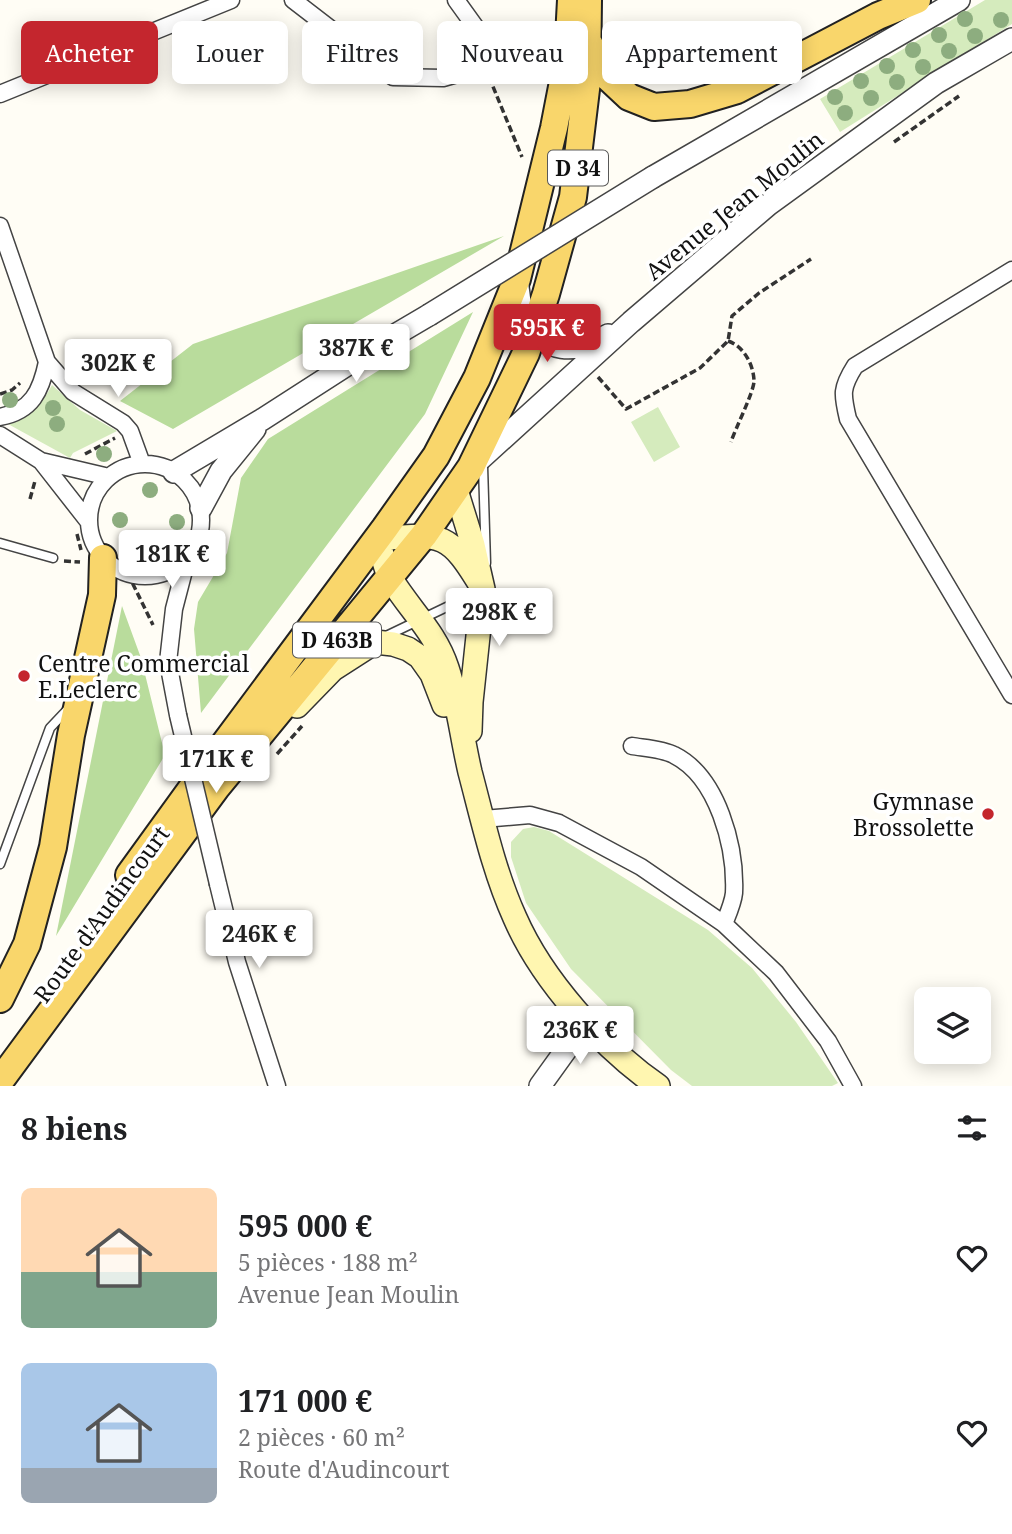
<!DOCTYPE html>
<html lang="fr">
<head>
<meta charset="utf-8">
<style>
	:root { --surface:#fff; --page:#f6f6f6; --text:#202124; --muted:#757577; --accent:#c4262e }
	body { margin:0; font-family:"Noto Serif",serif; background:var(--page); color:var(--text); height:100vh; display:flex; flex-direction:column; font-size:26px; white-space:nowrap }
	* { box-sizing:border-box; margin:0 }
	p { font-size:23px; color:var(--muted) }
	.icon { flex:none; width:38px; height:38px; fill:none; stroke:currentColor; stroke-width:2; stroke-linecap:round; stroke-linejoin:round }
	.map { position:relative; height:1086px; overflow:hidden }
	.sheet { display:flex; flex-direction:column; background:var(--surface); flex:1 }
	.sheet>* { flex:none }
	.banner { position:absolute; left:21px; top:21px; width:971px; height:63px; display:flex; gap:14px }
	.tools { position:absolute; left:914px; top:987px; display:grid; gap:14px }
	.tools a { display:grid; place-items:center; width:77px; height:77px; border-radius:10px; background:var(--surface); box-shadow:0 4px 18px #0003; font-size:35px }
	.price { position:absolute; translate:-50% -60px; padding:0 16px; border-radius:7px; background:#fff; color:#222; font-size:23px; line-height:46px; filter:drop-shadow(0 2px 4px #0008) }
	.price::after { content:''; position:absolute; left:50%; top:42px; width:21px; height:16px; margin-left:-10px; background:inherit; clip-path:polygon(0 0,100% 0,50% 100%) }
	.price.active { background:var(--accent); color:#fff }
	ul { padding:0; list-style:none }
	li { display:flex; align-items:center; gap:21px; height:175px; padding:0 21px }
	li span { display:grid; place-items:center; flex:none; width:196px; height:140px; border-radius:10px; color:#555 }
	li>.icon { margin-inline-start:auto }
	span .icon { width:84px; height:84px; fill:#fffc; stroke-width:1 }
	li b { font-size:30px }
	h2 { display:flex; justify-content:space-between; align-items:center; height:84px; padding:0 21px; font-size:30px }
	.tag { padding:0 24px; border-radius:10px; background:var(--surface); box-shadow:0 4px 18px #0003; font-size:24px; line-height:63px }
	.tag.active { background:var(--accent); color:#fff }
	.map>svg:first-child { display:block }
	.green { fill:#d5ebbd }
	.forest { fill:#b9dc9c }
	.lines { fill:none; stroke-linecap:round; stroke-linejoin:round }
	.service-casing { stroke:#444; stroke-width:11 }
	.minor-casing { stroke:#444; stroke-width:19 }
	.tertiary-casing { stroke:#444; stroke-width:24 }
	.secondary-casing { stroke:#333; stroke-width:26 }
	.primary-casing { stroke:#222; stroke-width:30 }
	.path { stroke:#333; stroke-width:3.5; stroke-dasharray:7 3.5; stroke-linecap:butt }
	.service { stroke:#fff; stroke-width:8 }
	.minor { stroke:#fff; stroke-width:16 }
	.tertiary { stroke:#fff; stroke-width:21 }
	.secondary { stroke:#fff6b0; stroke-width:23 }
	.primary { stroke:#f9d66b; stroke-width:26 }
	.minor-bridge-casing { stroke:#444; stroke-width:19; stroke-linecap:butt }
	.tertiary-bridge-casing { stroke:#444; stroke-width:24; stroke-linecap:butt }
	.minor-bridge { stroke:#fff; stroke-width:16 }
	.tertiary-bridge { stroke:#fff; stroke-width:21 }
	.tree { fill:#8dad7f }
	.poi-dot { fill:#c4262e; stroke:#fff; stroke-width:2.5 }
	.labels { text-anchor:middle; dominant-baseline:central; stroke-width:7; stroke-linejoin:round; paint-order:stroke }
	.shield { fill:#fff; stroke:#585858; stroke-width:2 }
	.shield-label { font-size:21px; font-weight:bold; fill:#111 }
	.street-label { font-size:23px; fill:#111; stroke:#fff }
	.poi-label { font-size:23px; fill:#111; stroke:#fff; text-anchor:start }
</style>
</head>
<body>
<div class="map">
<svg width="1012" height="1086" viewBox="0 0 1012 1086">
	<rect width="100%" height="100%" fill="#fffdf5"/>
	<path class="green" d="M985,0H1012V24L840,132L820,99Z
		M52,385L80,410L117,431L73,453L70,458L8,424C30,415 41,406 52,385Z
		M658,407L680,447L654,462L631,422Z
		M534,827L549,831L708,930L752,968L796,1022L838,1083L832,1086H692L671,1070L571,969L526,903L511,857V842L523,829Z"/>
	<path class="forest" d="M504,236L173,429L120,401L193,344Z
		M473,312L425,414L201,713L194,629L198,602L227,553L241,478L268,439Z
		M122,606L141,658L165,755L56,936Z"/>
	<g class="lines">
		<defs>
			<path id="service" d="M483,466L486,563
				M0,543L53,558
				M384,637L480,591
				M0,864L50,728L68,709"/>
			<path id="minor" d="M293,0L393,77L443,78L471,70L483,62L492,50H509
				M456,0L492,50
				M0,94L231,0
				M0,226L47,362L73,392L123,423L130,431L142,464
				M1012,270L855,366C841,388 842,394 848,419L1012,695
				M0,417C32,411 41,391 47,362
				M0,435L41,461L109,477
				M41,461L88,521
				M89 520a56 56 0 1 1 112 0a56 56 0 1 1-112 0Z
				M178,715L168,662L174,609L187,559
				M632,746C644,748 663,749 674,755C718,777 736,847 734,893C733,903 728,914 724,924
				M483,819L530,815L559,823L641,867L724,924L776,973L828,1041L853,1086
				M218,884L237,962L277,1086"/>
			<path id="tertiary" d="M653,177L959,0
				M517,279C519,291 519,307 525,317C544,355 576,354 608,335
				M475,464L631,322L768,205L936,83L1012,39
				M174,472L263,419L378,345L429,315
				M201,508L221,471L255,429
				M540,1086L586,1022"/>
			<path id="secondary" d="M456,490L473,545L483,589L471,702L470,731
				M483,589C449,532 443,533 378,539C382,552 384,568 391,579C410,610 436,633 447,668C458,701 462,738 470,772C483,821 494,872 515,918C542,980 603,1048 658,1086
				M297,706L333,669L375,642L393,644L408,649L420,657L432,674L444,705"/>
			<path id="primary" d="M590,45L598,68L629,97L654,107L690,104L737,90L878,16L917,0
				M129,875L213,759L385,528L436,456L477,378L517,279L554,128L568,56L571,0
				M0,999L27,944L53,847L71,735L102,595L103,558
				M0,1081L216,788L424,535L471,467L526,353L546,294L573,197L587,81L588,0"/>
		</defs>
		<use href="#service" class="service-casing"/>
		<use href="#minor" class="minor-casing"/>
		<use href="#tertiary" class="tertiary-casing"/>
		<use href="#secondary" class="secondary-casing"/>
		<use href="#primary" class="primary-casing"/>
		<path class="path" d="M489,77L522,157
			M894,142L959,96
			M728,341C743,346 753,363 754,380C755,390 735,429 731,442
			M598,377L626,409L700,368L728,341L732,316L759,293L811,259
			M0,394L12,390L20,383
			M85,454L115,438
			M30,499L35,481
			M77,534L81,550
			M64,561L80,562
			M128,574L153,625
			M277,754L302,726"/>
		<use href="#service" class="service"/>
		<use href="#minor" class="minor"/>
		<use href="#tertiary" class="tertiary"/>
		<use href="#secondary" class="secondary"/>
		<use href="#primary" class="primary"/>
		<defs>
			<path id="minor-bridge" d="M178,715L218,884"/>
			<path id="tertiary-bridge" d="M429,315L653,177"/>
		</defs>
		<use href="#minor-bridge" class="minor-bridge-casing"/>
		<use href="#tertiary-bridge" class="tertiary-bridge-casing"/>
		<use href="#minor-bridge" class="minor-bridge"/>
		<use href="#tertiary-bridge" class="tertiary-bridge"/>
	</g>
	<g class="tree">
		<circle cx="965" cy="19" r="8"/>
		<circle cx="1001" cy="20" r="8"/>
		<circle cx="939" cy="35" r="8"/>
		<circle cx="975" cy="36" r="8"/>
		<circle cx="913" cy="50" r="8"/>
		<circle cx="949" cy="51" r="8"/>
		<circle cx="887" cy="66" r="8"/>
		<circle cx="923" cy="67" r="8"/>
		<circle cx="861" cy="81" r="8"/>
		<circle cx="897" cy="82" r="8"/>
		<circle cx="835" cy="97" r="8"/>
		<circle cx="871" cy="98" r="8"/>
		<circle cx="845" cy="113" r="8"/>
		<circle cx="10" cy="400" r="8"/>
		<circle cx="53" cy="408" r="8"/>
		<circle cx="57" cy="424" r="8"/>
		<circle cx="104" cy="454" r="8"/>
		<circle cx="150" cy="490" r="8"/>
		<circle cx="120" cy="520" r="8"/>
		<circle cx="177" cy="522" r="8"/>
		<circle cx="148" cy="550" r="8"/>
	</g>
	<g class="poi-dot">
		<circle cx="24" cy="676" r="7"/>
		<circle cx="988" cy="814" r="7"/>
	</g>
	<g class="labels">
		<g class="shield">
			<rect x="548" y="150.5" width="60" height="35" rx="5"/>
			<rect x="293" y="622.5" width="88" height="35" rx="5"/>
		</g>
		<g class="shield-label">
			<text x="578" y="168">D 34</text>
			<text x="337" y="640">D 463B</text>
		</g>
		<g class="street-label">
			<text transform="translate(734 205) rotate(-39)">Avenue Jean Moulin</text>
			<text transform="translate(101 914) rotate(-54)">Route d'Audincourt</text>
		</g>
		<g class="poi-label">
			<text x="38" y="663">Centre Commercial<tspan x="38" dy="26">E.Leclerc</tspan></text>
			<text x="974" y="801" text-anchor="end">Gymnase<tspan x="974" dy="26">Brossolette</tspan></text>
		</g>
	</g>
</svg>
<div class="tools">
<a><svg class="icon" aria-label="layers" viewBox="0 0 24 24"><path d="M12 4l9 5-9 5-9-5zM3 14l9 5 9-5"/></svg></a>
</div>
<b class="price active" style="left:547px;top:364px">595K €</b>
<b class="price" style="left:356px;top:384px">387K €</b>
<b class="price" style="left:118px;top:399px">302K €</b>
<b class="price" style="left:172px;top:590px">181K €</b>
<b class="price" style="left:499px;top:648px">298K €</b>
<b class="price" style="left:216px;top:795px">171K €</b>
<b class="price" style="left:259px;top:970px">246K €</b>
<b class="price" style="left:580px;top:1066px">236K €</b>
<div class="banner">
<a class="tag active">Acheter</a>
<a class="tag">Louer</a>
<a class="tag">Filtres</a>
<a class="tag">Nouveau</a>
<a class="tag">Appartement</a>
</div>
</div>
<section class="sheet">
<h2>8 biens<svg class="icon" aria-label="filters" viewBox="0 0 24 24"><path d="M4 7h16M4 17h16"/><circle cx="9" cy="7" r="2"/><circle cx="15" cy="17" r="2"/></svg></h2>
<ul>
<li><span style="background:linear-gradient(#ffd9b3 60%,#7fa58c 0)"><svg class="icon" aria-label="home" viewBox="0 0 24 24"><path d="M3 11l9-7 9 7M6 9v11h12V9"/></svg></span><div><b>595 000 €</b><p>5 pièces · 188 m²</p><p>Avenue Jean Moulin</p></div><svg class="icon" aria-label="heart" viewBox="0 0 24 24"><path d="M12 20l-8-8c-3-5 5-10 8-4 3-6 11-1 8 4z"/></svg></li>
<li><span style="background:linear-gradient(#a9c7e8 75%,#9aa5b1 0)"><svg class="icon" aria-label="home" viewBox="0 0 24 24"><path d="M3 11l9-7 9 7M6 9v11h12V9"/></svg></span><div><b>171 000 €</b><p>2 pièces · 60 m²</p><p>Route d'Audincourt</p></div><svg class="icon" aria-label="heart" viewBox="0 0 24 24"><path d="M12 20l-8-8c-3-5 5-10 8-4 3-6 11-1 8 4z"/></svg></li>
</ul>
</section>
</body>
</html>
